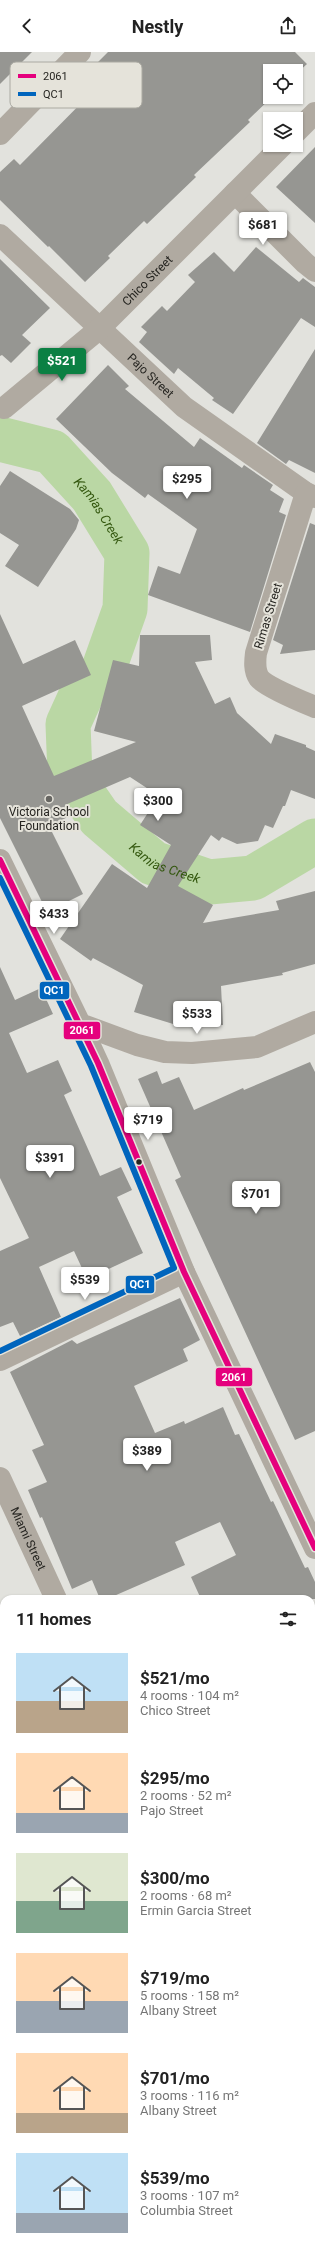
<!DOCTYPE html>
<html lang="en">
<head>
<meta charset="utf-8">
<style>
	:root { --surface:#fff; --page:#f6f6f6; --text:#222; --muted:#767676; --accent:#0b8043 }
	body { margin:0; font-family:Roboto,sans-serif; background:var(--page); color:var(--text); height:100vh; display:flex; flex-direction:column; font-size:15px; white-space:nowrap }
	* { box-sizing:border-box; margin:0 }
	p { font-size:13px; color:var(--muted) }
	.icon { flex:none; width:22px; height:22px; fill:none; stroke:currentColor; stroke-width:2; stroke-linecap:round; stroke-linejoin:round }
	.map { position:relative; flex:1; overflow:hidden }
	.details { position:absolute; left:0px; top:1543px; width:315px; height:656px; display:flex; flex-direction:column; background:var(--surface); border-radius:12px 12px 0 0; box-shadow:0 1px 3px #0004 }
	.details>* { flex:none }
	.fabs { position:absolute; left:263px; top:12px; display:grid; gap:8px }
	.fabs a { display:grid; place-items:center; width:40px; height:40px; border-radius:0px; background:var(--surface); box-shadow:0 1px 3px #0004; font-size:20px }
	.price { position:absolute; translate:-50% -34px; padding:0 9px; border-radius:4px; background:#fff; color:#222; font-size:13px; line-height:26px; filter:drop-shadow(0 1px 2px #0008) }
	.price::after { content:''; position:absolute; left:50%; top:24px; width:12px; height:9px; margin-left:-6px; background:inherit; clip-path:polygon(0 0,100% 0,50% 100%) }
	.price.on { background:var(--accent); color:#fff }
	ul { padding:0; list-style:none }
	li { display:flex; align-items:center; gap:12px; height:100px; padding:0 16px }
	li span { display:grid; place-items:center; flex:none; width:112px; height:80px; border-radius:0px; color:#555 }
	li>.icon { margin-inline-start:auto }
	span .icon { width:48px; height:48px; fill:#fffc; stroke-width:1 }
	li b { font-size:17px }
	h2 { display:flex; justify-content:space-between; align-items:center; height:48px; padding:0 16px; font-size:17px }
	header { display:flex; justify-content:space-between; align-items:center; height:52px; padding:0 16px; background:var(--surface); font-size:18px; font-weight:700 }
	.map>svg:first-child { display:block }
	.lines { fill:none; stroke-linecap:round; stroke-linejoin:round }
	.river { stroke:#bad7a4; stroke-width:45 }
	.building { fill:#969692 }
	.minor { stroke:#b0aaa1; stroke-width:22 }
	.tertiary { stroke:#b0aaa1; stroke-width:22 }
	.primary { stroke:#a7a196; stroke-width:22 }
	.bus-1-casing { stroke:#e5e3da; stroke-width:9 }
	.bus-2-casing { stroke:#e5e3da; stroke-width:9 }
	.bus-1 { stroke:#e5007d; stroke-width:6 }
	.bus-2 { stroke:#0065bd; stroke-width:6 }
	.poi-dot { fill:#676662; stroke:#e5e3da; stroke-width:1.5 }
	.bus-dot { fill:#252420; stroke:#e5e3da; stroke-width:1.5 }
	.labels { text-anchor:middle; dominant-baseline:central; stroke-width:4; stroke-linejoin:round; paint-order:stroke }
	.street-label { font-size:12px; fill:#252420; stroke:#e5e3da }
	.poi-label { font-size:12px; fill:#252420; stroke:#e5e3da }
	.water-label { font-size:13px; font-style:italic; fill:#33570e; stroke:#e5e3da }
	.key { fill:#e5e3da; stroke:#abaaa2; stroke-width:1 }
	.key-label { font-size:11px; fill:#252420 }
	.line-badge { stroke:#e5e3da; stroke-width:1.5 }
	.badge-label { font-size:11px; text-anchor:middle; font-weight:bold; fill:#fff }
</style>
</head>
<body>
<header><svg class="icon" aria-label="back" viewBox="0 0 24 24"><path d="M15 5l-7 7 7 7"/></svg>Nestly<svg class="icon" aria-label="share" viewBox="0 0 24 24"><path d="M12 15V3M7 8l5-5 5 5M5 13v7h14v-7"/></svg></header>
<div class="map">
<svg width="315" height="2199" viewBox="0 0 315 2199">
	<rect width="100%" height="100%" fill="#e2e2dd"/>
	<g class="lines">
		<path class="river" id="s1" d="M0,387L52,400L92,444L127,501L125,557L103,619L83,639L68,672L70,723L99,765L153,811L209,830L253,826L315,789"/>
	</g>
	<path class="building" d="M0,0H32L0,32Z
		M108,0H295L307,12L296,22V19H270V45H272L248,68L250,70L194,123L196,125L147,172L144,169L108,204L110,206L85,230L49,194L48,195L0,148V120L14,107L20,113L106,26L94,14Z
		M315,95V171L276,135Z
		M256,195L299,230L303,226L315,235V275L301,266L233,362L212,348L214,346L178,316L174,322L139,290L147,280L141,275L162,254L167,259L195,230L188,223L214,200L234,220Z
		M0,207L50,256L22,283L31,291L11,311L2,303L0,304Z
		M315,297V421L289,408L286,412L257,391Z
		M108,313L129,334L125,337L194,395L200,386L242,416L244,413L273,433L270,438L284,447L279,460L286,463L250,580L148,543L158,514L180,522L197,477L148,442L145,446L112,421L56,367Z
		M10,419L70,457L79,468L76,477L38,535L5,514L19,493L0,481V434Z
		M310,471L315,473V598L280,602L283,593L273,588Z
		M0,562L23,612L75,588L91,623L22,654L54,724L136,690L94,679L113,608L139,614L140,583H210L212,608L195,610L215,652L230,645L237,661L271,692L275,682L306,693V695L315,699V747L291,738L285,754H283L273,776L265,773L258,789L237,792L222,785L219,789L211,783L178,834L213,853L203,871L279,858L276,849L315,839V912L282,921L283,923L221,934L223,973L183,975L134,960L143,933L93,906L91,909L60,887L112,812L147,836L171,793L140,773L159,744L130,725L65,753L70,764L49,774L83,842L47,860L0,766Z
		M0,915L15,948L41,936L53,962L9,981L27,1021L58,1008L72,1039L64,1043L100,1124L121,1115L132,1138L117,1145L143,1201L87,1227L74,1199L39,1215L61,1265L20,1284L13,1270L0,1275V1199L29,1186L0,1126Z
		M310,1010L315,1020V1379L295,1388L175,1128L181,1125L138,1027L157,1019L162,1032L179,1025L194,1058L243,1036L244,1038Z
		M180,1246L200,1288L183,1297L188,1309L134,1334L155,1381L184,1369L185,1372L223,1355L235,1383L239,1382L271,1450L273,1449L305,1516L308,1515L315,1530V1547H201L191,1525L236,1503L220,1470L175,1490L185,1513L107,1547H100L92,1528L72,1537L42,1465L40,1466L28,1438L47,1430L32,1398L44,1393L10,1320L72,1288L77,1292Z"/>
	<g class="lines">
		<g class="minor">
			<path d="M296,80L315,61"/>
			<path d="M0,82L80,0"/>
			<path d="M235,141L305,211L315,219"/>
			<path id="s2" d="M0,183L184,355L306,441L315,445"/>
			<path id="s3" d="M4,356L99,277L283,93"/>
			<path d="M306,441L256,601C255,609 254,618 259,626C266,635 303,650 315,655"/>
			<path d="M80,972L98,1011L184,1220L315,1496"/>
			<path d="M0,1308L184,1220"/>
			<path id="s4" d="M0,1426L56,1547"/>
		</g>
		<path class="tertiary" d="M0,808L80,972L137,993L165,1000L192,1001L257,995L315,970
			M0,2055L4,2064
			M64,2195L66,2199"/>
		<path class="primary" d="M311,2112L315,2110
			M311,2162L315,2160
			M141,2199L149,2195
			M239,2199L247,2195"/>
		<defs>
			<path id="bus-1" d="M0,808L98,1011L184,1220L315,1496"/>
			<path id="bus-2" d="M0,826L91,1014L174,1216L0,1299"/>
		</defs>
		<use href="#bus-1" class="bus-1-casing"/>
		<use href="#bus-2" class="bus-2-casing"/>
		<use href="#bus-1" class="bus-1"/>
		<use href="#bus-2" class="bus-2"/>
	</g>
	<circle class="poi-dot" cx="49" cy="747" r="4"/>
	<circle class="bus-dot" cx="139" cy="1110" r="3.5"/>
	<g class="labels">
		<g class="street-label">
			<text stroke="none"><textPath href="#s3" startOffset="192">Chico Street</textPath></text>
			<text stroke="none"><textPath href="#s2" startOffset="206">Pajo Street</textPath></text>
			<text transform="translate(268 564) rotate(-73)">Rimas Street</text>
			<text stroke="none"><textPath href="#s4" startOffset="67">Miami Street</textPath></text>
		</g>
		<g class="poi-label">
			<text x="49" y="760">Victoria School<tspan x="49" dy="14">Foundation</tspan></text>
		</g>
		<g class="water-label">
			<text stroke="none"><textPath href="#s1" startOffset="129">Kamias Creek</textPath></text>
			<text stroke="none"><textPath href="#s1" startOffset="550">Kamias Creek</textPath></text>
		</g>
	</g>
	<rect x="10" y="10" width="132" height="46" rx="6" class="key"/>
	<rect x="18" y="22" width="18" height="4" fill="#e5007d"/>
	<rect x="18" y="40" width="18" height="4" fill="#0065bd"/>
	<g class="key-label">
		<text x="43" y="28">2061</text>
		<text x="43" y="46">QC1</text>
	</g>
	<g class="line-badge">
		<rect x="39" y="929" width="31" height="19" rx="4" fill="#0065bd"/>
		<rect x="63" y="969" width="38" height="19" rx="4" fill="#e5007d"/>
		<rect x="125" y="1223" width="30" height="19" rx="4" fill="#0065bd"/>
		<rect x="215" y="1315" width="38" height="20" rx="4" fill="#e5007d"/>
	</g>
	<g class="badge-label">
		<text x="54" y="942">QC1</text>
		<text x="82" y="982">2061</text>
		<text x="140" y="1236">QC1</text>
		<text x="234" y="1329">2061</text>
	</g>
</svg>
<div class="fabs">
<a><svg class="icon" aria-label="locate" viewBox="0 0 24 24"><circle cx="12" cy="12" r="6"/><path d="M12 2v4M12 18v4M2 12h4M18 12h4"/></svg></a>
<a><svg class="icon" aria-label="layers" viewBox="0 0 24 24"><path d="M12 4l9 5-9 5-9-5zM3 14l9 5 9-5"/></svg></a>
</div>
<b class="price" style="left:263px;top:194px">$681</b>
<b class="price on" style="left:62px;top:330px">$521</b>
<b class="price" style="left:187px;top:448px">$295</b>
<b class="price" style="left:158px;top:770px">$300</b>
<b class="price" style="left:54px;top:883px">$433</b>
<b class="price" style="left:197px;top:983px">$533</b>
<b class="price" style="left:148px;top:1089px">$719</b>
<b class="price" style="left:50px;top:1127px">$391</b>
<b class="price" style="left:256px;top:1163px">$701</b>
<b class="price" style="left:85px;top:1249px">$539</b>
<b class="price" style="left:147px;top:1420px">$389</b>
<section class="details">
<h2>11 homes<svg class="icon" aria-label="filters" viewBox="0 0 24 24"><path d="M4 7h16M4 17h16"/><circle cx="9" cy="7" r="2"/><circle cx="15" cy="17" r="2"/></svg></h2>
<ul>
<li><span style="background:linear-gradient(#bfe0f5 60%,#b9a48a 0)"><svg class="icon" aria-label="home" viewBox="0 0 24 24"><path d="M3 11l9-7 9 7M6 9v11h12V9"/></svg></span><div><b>$521/mo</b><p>4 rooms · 104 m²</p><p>Chico Street</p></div></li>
<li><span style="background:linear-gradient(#ffd9b3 75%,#9aa5b1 0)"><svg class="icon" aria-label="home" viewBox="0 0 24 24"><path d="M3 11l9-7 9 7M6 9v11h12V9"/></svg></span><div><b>$295/mo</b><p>2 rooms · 52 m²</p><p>Pajo Street</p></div></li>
<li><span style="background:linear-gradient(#dfe7d0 60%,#7fa58c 0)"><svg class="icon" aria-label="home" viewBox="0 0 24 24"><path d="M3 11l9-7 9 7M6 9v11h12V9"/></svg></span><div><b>$300/mo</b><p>2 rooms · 68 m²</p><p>Ermin Garcia Street</p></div></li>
<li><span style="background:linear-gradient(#ffd9b3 60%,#9aa5b1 0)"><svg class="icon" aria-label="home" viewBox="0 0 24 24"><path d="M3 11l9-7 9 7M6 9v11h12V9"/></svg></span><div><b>$719/mo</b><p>5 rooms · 158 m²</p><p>Albany Street</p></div></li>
<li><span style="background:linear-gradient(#ffd9b3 75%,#b9a48a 0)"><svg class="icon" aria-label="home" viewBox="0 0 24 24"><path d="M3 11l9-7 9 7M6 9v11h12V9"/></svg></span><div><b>$701/mo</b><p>3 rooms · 116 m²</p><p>Albany Street</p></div></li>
<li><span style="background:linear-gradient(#bfe0f5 75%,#9aa5b1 0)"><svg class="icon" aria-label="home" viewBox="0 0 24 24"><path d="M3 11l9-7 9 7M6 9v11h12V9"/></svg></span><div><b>$539/mo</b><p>3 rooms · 107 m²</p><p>Columbia Street</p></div></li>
</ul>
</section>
</div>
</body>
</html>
